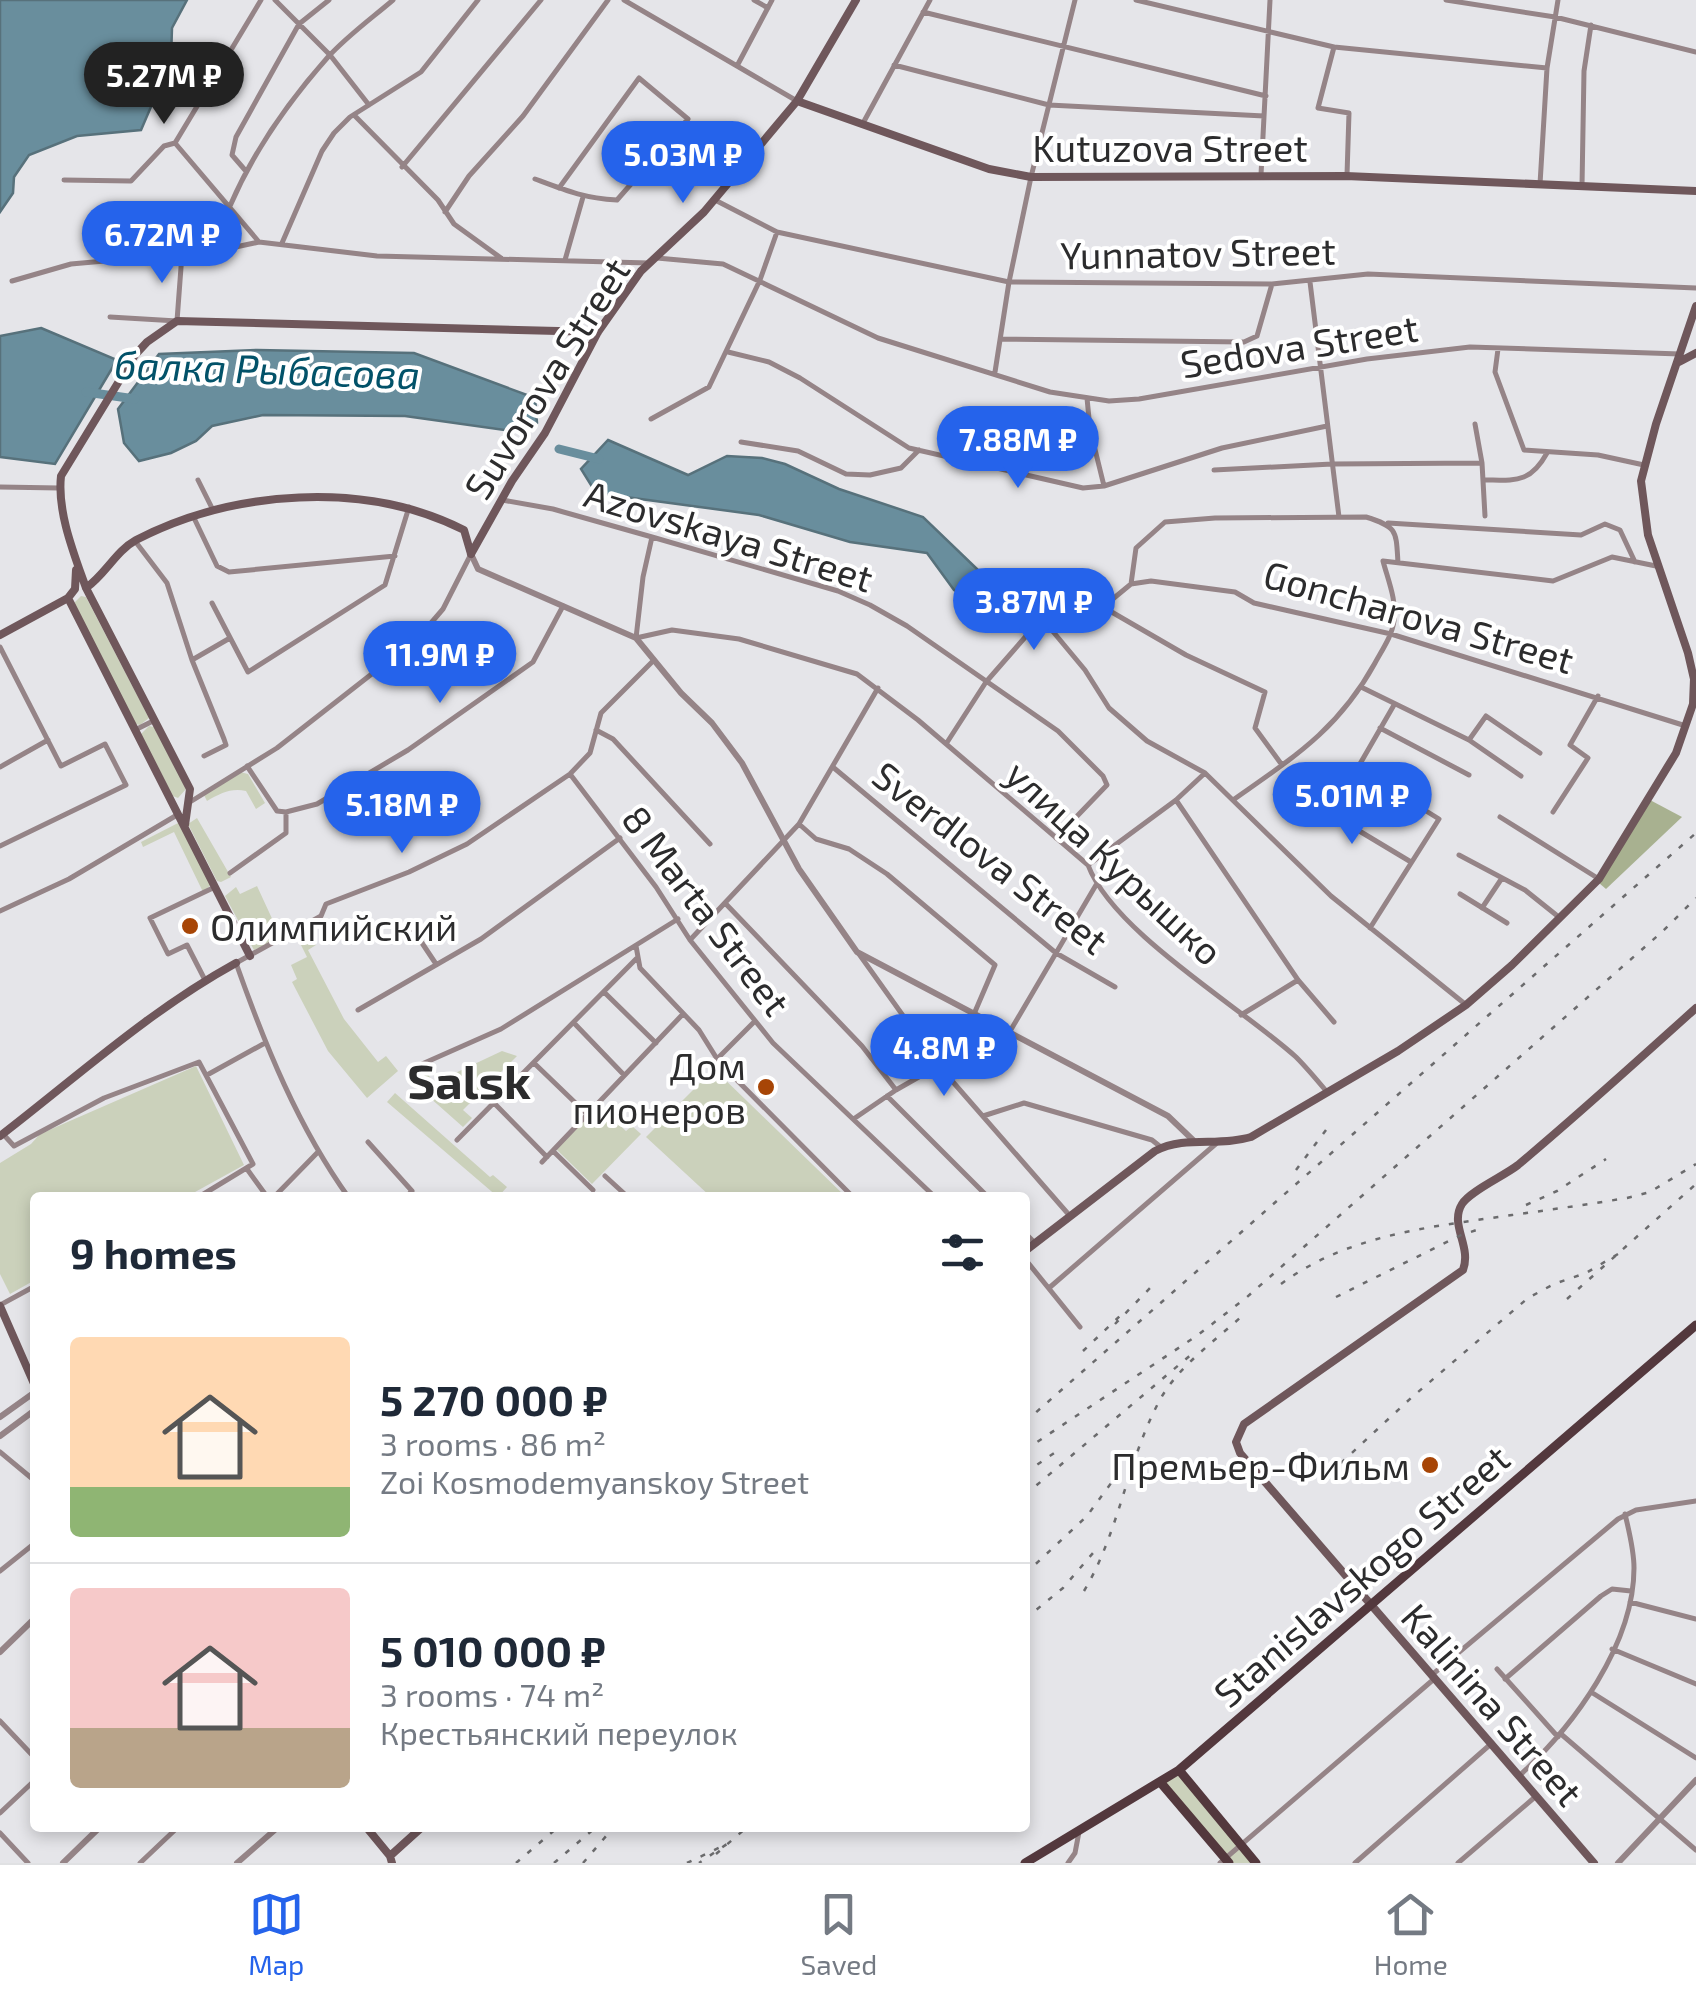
<!DOCTYPE html>
<html lang="en">
<head>
<meta charset="utf-8">
<style>
	:root { --surface:#fff; --page:#f6f6f7; --text:#1f2937; --muted:#747a83; --line:#e0e1e3; --accent:#2563eb }
	body { margin:0; font-family:"Exo 2",sans-serif; background:var(--page); color:var(--text); height:100vh; display:flex; flex-direction:column; font-size:38px; white-space:nowrap }
	* { box-sizing:border-box; margin:0 }
	p { font-size:32px; color:var(--muted) }
	.icon { flex:none; width:55px; height:55px; fill:none; stroke:currentColor; stroke-width:2; stroke-linecap:round; stroke-linejoin:round }
	.map { position:relative; flex:1; overflow:hidden }
	.panel { position:absolute; left:30px; top:1192px; width:1000px; height:640px; display:flex; flex-direction:column; background:var(--surface); border-radius:10px; box-shadow:0 5px 15px #0003 }
	.panel>* { flex:none }
	.price { position:absolute; translate:-50% -85px; padding:0 22px; border-radius:35px; background:var(--accent); color:#fff; font-size:32px; line-height:65px; filter:drop-shadow(0 2px 5px #0008) }
	.price::after { content:''; position:absolute; left:50%; top:60px; width:30px; height:22px; margin-left:-15px; background:inherit; clip-path:polygon(0 0,100% 0,50% 100%) }
	.price.selected { background:#222; color:#fff }
	ul { padding:0; list-style:none }
	li { display:flex; align-items:center; gap:30px; height:250px; padding:0 40px }
	li+li { border-top:2px solid var(--line) }
	li span { display:grid; place-items:center; flex:none; width:280px; height:200px; border-radius:10px; color:#555 }
	li>.icon { margin-inline-start:auto }
	span .icon { width:120px; height:120px; fill:#fffc; stroke-width:1 }
	li b { font-size:42px }
	h2 { display:flex; justify-content:space-between; align-items:center; height:120px; padding:0 40px; font-size:42px }
	.menu { display:flex; justify-content:space-around; align-items:center; height:140px; border-top:2px solid var(--line); background:var(--surface); font-size:28px; color:var(--muted) }
	.menu a { display:grid; justify-items:center; gap:5px }
	.menu .selected { color:var(--accent) }
	.map>svg:first-child { display:block }
	.green { fill:#cbd1bb }
	.forest { fill:#a8b190 }
	.water { fill:#698e9d; stroke:#57717b; stroke-width:2.5 }
	.lines { fill:none; stroke-linecap:round; stroke-linejoin:round }
	.river { stroke:#698e9d; stroke-width:9 }
	.minor { stroke:#958487; stroke-width:5 }
	.tertiary { stroke:#958487; stroke-width:6 }
	.secondary { stroke:#6f575b; stroke-width:8 }
	.primary { stroke:#53383d; stroke-width:9 }
	.rail { stroke:#6b6b6d; stroke-width:2.5; stroke-dasharray:5 10; stroke-linecap:butt }
	.poi-dot { fill:#a74506; stroke:#fff; stroke-width:4 }
	.labels { text-anchor:middle; dominant-baseline:central; stroke-width:8; stroke-linejoin:round; paint-order:stroke }
	.street-label { font-size:38px; fill:#2c2c2d; stroke:#fff }
	.poi-label { font-size:38px; fill:#2c2c2d; stroke:#fff; text-anchor:end }
	.water-label { font-size:40px; font-style:italic; fill:#025269; stroke:#fff }
	.district-label { font-size:48px; font-weight:bold; fill:#2c2c2d; stroke:#fff }
</style>
</head>
<body>
<div class="map">
<svg width="1696" height="1863" viewBox="0 0 1696 1863">
	<rect width="100%" height="100%" fill="#e5e5e9"/>
	<path class="green" d="M81,596L86,597L149,718L140,725L135,724L74,603Z
		M149,726L154,727L186,789L178,798L173,796L141,734Z
		M240,772L248,774L265,803L256,809L246,791C231,788 221,793 207,801L204,795Z
		M197,818L231,877L221,882L217,881L188,824Z
		M180,822L212,884L203,892L174,832L143,847L141,842Z
		M257,886L281,938L254,950L225,896L236,887L240,894Z
		M310,933L316,945L308,950L344,1019L378,1062L386,1056L398,1071L367,1098L328,1051L292,982L297,979L291,965L307,957L298,939Z
		M502,1051L517,1056L463,1110L472,1118L463,1127L411,1081L427,1073L434,1083Z
		M196,1066L244,1165L186,1197L35,1198V1280L10,1294L0,1274V1163L31,1144L40,1134Z
		M714,1069L846,1197H711L646,1137Z
		M395,1093L490,1177L493,1175L507,1187L498,1197L387,1102Z
		M598,1105L626,1131L632,1126L641,1134L592,1184L556,1149Z
		M1179,1770L1257,1863H1229L1161,1783Z"/>
	<path class="forest" d="M1650,800L1682,817L1606,889L1599,883Z"/>
	<path class="water" d="M0,0H187L172,28L171,60L141,130L77,136L29,155L14,177L13,193L0,212Z
		M41,328L117,360L55,464L0,457V336Z
		M257,350L414,353L535,398L537,423L526,433L405,416L263,415L212,426L196,441L171,453L139,461L124,443L118,409L159,354Z
		M608,440L688,475L727,456L762,458L785,464L839,489L923,517L978,570L971,599L954,590L927,553L850,542L759,515L596,493L581,469Z"/>
	<g class="lines">
		<path class="river" d="M86,392L135,399
			M559,449L599,459"/>
		<path class="minor" d="M275,0L330,55L369,105
			M624,0L797,101
			M754,0L768,8
			M1136,0L1334,47L1547,68
			M1446,0L1555,17L1696,52
			M923,12L1266,96
			M1334,47L1318,108L1349,113L1347,175
			M894,65L1049,105L1264,116
			M737,66L772,0
			M354,115L438,200L454,224L501,258
			M862,125L930,0
			M402,167L541,0
			M245,170L232,155L236,137L299,24L329,0
			M1261,175L1270,0
			M535,179C567,191 584,198 617,200L688,119L639,78L559,188
			M64,180L131,181L164,146L175,143
			M1540,184L1547,68L1558,0
			M1582,186L1584,71L1591,25
			M715,200L777,232L1009,282L1272,284L1368,274L1696,288
			M230,206C253,152 289,101 328,57C347,36 372,18 393,0
			M445,212L469,176L523,116L608,0
			M259,242L175,143L261,0
			M282,243L322,151L334,133L350,117L421,72L478,0
			M657,258L723,264L878,338L1050,392L1109,401L1139,399L1367,359L1470,347L1680,354
			M565,260L583,197
			M12,281L71,264L217,251L259,242L377,256L649,263
			M1310,282L1339,517
			M110,317L177,321L182,254
			M1001,339L1244,342L1257,336L1272,284
			M1498,349L1495,372L1524,450L1598,455L1644,465
			M728,352L769,362L800,378L909,448L1083,488L1104,486L1222,448L1327,426
			M995,372L1009,282L1031,177L1075,0
			M1087,398L1090,429L1104,486
			M651,419L709,387L760,280L777,232
			M1475,424L1482,463L1485,516
			M741,442L798,451L846,474L870,475L901,468L919,450
			M1214,470L1332,464L1482,463
			M198,480L213,510
			M1483,480C1515,480 1530,484 1547,453
			M0,487L59,488
			M502,500L553,509L652,537L838,591L870,605L907,626L1058,731L1103,776L1107,785L1056,838
			M194,518L217,566L229,572L395,556
			M1388,523L1581,535L1605,524L1620,530L1635,562
			M652,537L643,577L636,638L672,630L739,639L857,674L918,720L1088,865C1113,932 1241,1007 1296,1057C1307,1068 1317,1080 1327,1092
			M135,541L167,583L192,660L224,739L226,745L204,756
			M1131,584L1136,548L1165,522L1215,518L1366,517C1398,527 1396,531 1398,563
			M212,603L248,672L385,585L409,507
			M1103,607L1186,655L1265,692L1255,728L1282,765
			M1045,622L1085,670L1109,708L1147,741L1205,773L1331,896L1465,1004
			M0,647L61,766L105,744L126,785L0,846
			M192,660L230,638
			M1361,687L1469,740L1521,776
			M1380,728L1469,775
			M135,730L155,720
			M596,730L613,739L710,844
			M1469,740L1486,716L1540,753
			M946,744L986,682L1034,627L1103,607L1131,584L1151,581L1235,592L1254,603L1391,634L1686,726
			M247,766L277,811L286,812L317,804L408,750L533,662L563,606
			M0,767L48,740
			M834,768L1056,953L1115,987
			M570,774L656,887L690,940L773,1043L936,1198
			M1176,800L1298,980L1334,1022
			M1233,800C1294,757 1338,730 1375,663C1382,650 1392,636 1394,621C1397,601 1388,580 1383,561L1553,581L1612,557L1656,566
			M190,802L277,748L419,637L443,609L471,554
			M1311,802L1411,862
			M1553,812L1588,758L1570,745L1598,696
			M1500,817L1599,879
			M1339,819L1357,769L1394,705
			M799,824L816,839L849,849L887,874L995,965L974,1014
			M1459,855L1525,890L1560,918
			M1088,865L1176,800L1205,773
			M230,873L286,833V812
			M1460,894L1507,923
			M725,903L862,1046L896,1090
			M1482,908L1502,878
			M0,911L69,879L177,815
			M408,922L436,964
			M1370,928L1439,819L1378,781
			M690,940L799,824L878,688
			M636,946L640,968L699,1030L719,1062L854,1198
			M859,954L939,1066L1070,1216
			M205,980L187,945L168,954L150,918L215,887
			M605,993L656,1043
			M358,1010L481,939L620,838
			M1241,1015L1298,980
			M574,1023L624,1075
			M1009,1033L1096,885
			M717,1059L755,1021
			M534,1063L588,1115
			M422,1064L501,1029L678,919
			M207,1075L265,1043
			M887,1096L989,1198
			M494,1103L547,1157
			M983,1116L1024,1103L1152,1140L1162,1148
			M855,1118L896,1090L1001,1030
			M3,1134L14,1146L104,1098L199,1062L253,1164L197,1198
			M457,1140L636,959
			M368,1142L412,1191L405,1198
			M553,1151L593,1190
			M542,1162L682,1015
			M247,1169L268,1198
			M605,1176L629,1198
			M273,1198L317,1153
			M349,1198C298,1127 265,1045 236,963L321,916L326,904L409,872L467,844L570,774L590,753L601,713L654,660
			M1025,1233L1035,1243
			M1025,1259L1080,1327
			M1049,1288L1218,1142
			M0,1305L35,1286
			M0,1452L35,1481
			M0,1571L35,1543
			M1630,1602L1696,1619
			M1612,1649L1696,1684
			M1497,1669L1558,1737
			M1433,1674L1618,1519L1636,1510L1696,1501
			M1505,1679L1601,1596L1612,1589L1631,1591
			M1591,1692L1696,1758
			M0,1721L35,1758
			M1561,1734L1696,1850
			M1520,1775C1574,1726 1634,1644 1634,1568C1634,1550 1629,1531 1625,1514
			M0,1813L35,1780
			M0,1833L28,1863
			M140,1863L177,1828
			M1068,1863L1075,1853L1079,1832
			M1220,1863L1434,1679
			M1355,1863L1492,1743
			M1458,1863L1535,1797"/>
		<path class="tertiary" d="M471,554L478,569L636,638L681,693L712,723L742,763L799,869L857,952L1168,1116L1193,1140
			M0,1417L35,1392
			M0,1436L35,1410
			M0,1652L35,1618
			M63,1863L99,1828
			M237,1863L277,1828
			M1618,1863L1696,1780"/>
		<path class="secondary" d="M797,101L989,169L1031,177L1346,176L1696,191
			M1679,362L1696,353
			M471,554L512,481L545,433L598,332L641,271L704,212L797,101L856,0
			M86,588C105,575 116,551 136,540C233,490 365,480 464,530L471,554
			M68,598L250,956
			M68,598L75,589L76,570
			M0,635L68,598
			M185,825L190,789L86,588C74,554 57,512 61,476L135,355L147,342L177,321L598,332
			M0,1136C78,1076 149,1011 236,963
			M1025,1251L1155,1151C1186,1135 1218,1147 1251,1137L1398,1051L1466,1005L1512,965L1599,879L1676,753L1693,704L1694,679L1688,653L1648,535L1641,481L1656,424L1696,306
			M0,1306L35,1386
			M367,1828L390,1856
			M392,1863L390,1856L421,1828
			M1594,1863L1240,1453L1236,1442L1244,1424L1463,1270C1472,1246 1449,1225 1462,1204C1470,1191 1504,1176 1518,1165C1579,1114 1637,1061 1696,1008"/>
		<path class="primary" d="M1179,1770L1256,1863
			M1161,1783L1229,1863
			M1025,1863L1179,1770L1696,1325"/>
		<path class="rail" d="M1296,1170L1326,1130
			M1526,1205L1557,1191L1606,1159
			M1281,1284C1345,1237 1421,1228 1498,1217C1541,1211 1584,1205 1627,1198L1650,1192L1696,1164
			M1336,1297L1461,1235L1483,1228
			M1567,1299L1696,1184
			M1115,1324L1152,1286
			M1083,1351L1123,1313
			M1025,1422L1696,833
			M1025,1450L1198,1335L1247,1297L1663,931L1696,898
			M1341,1463L1411,1398L1528,1298L1554,1284L1586,1273L1618,1254
			M1025,1473L1060,1449
			M1025,1495L1193,1353
			M1025,1574L1087,1516L1125,1464
			M1084,1591C1120,1531 1127,1459 1161,1398C1179,1366 1216,1340 1242,1316
			M1025,1619L1063,1588L1093,1553
			M716,1854L746,1828
			M516,1863L557,1828
			M554,1863L595,1828
			M583,1863L613,1828
			M687,1863L727,1844L699,1863"/>
	</g>
	<g class="poi-dot">
		<circle cx="190" cy="926" r="10"/>
		<circle cx="766" cy="1087" r="10"/>
		<circle cx="1430" cy="1465" r="10"/>
	</g>
	<g class="labels">
		<g class="street-label">
			<text x="1170" y="147">Kutuzova Street</text>
			<text transform="translate(1198 252) rotate(-1)">Yunnatov Street</text>
			<text transform="translate(1299 345) rotate(-9)">Sedova Street</text>
			<text transform="translate(546 378) rotate(-58)">Suvorova Street</text>
			<text transform="translate(729 535) rotate(17)">Azovskaya Street</text>
			<text transform="translate(1419 616) rotate(16)">Goncharova Street</text>
			<text transform="translate(991 857) rotate(38)">Sverdlova Street</text>
			<text transform="translate(1115 862) rotate(43)">улица Курышко</text>
			<text transform="translate(707 910) rotate(53)">8 Marta Street</text>
			<text transform="translate(1361 1575) rotate(-41)">Stanislavskogo Street</text>
			<text transform="translate(1493 1704) rotate(49)">Kalinina Street</text>
		</g>
		<g class="poi-label">
			<text x="210" y="926" text-anchor="start">Олимпийский</text>
			<text x="746" y="1065">Дом<tspan x="746" dy="44">пионеров</tspan></text>
			<text x="1410" y="1465">Премьер-Фильм</text>
		</g>
		<g class="water-label">
			<text transform="translate(267 368) rotate(2)">балка Рыбасова</text>
		</g>
		<g class="district-label">
			<text x="469" y="1080">Salsk</text>
		</g>
	</g>
</svg>
<b class="price selected" style="left:164px;top:127px">5.27M ₽</b>
<b class="price" style="left:683px;top:206px">5.03M ₽</b>
<b class="price" style="left:162px;top:286px">6.72M ₽</b>
<b class="price" style="left:1018px;top:491px">7.88M ₽</b>
<b class="price" style="left:1034px;top:653px">3.87M ₽</b>
<b class="price" style="left:440px;top:706px">11.9M ₽</b>
<b class="price" style="left:1352px;top:847px">5.01M ₽</b>
<b class="price" style="left:402px;top:856px">5.18M ₽</b>
<b class="price" style="left:944px;top:1099px">4.8M ₽</b>
<section class="panel">
<h2>9 homes<svg class="icon" aria-label="filters" viewBox="0 0 24 24"><path d="M4 7h16M4 17h16"/><circle cx="9" cy="7" r="2"/><circle cx="15" cy="17" r="2"/></svg></h2>
<ul>
<li><span style="background:linear-gradient(#ffd9b3 75%,#8fb573 0)"><svg class="icon" aria-label="home" viewBox="0 0 24 24"><path d="M3 11l9-7 9 7M6 9v11h12V9"/></svg></span><div><b>5 270 000 ₽</b><p>3 rooms · 86 m²</p><p>Zoi Kosmodemyanskoy Street</p></div></li>
<li><span style="background:linear-gradient(#f6c9c9 70%,#b9a48a 0)"><svg class="icon" aria-label="home" viewBox="0 0 24 24"><path d="M3 11l9-7 9 7M6 9v11h12V9"/></svg></span><div><b>5 010 000 ₽</b><p>3 rooms · 74 m²</p><p>Крестьянский переулок</p></div></li>
</ul>
</section>
</div>
<nav class="menu">
<a class="selected"><svg class="icon" aria-label="map" viewBox="0 0 24 24"><path d="M3 6l6-2 6 2 6-2v14l-6 2-6-2-6 2zM9 4v14M15 6v14"/></svg>Map</a>
<a><svg class="icon" aria-label="saved" viewBox="0 0 24 24"><path d="M7 4h10v16l-5-4-5 4z"/></svg>Saved</a>
<a><svg class="icon" aria-label="home" viewBox="0 0 24 24"><path d="M3 11l9-7 9 7M6 9v11h12V9"/></svg>Home</a>
</nav>
</body>
</html>
